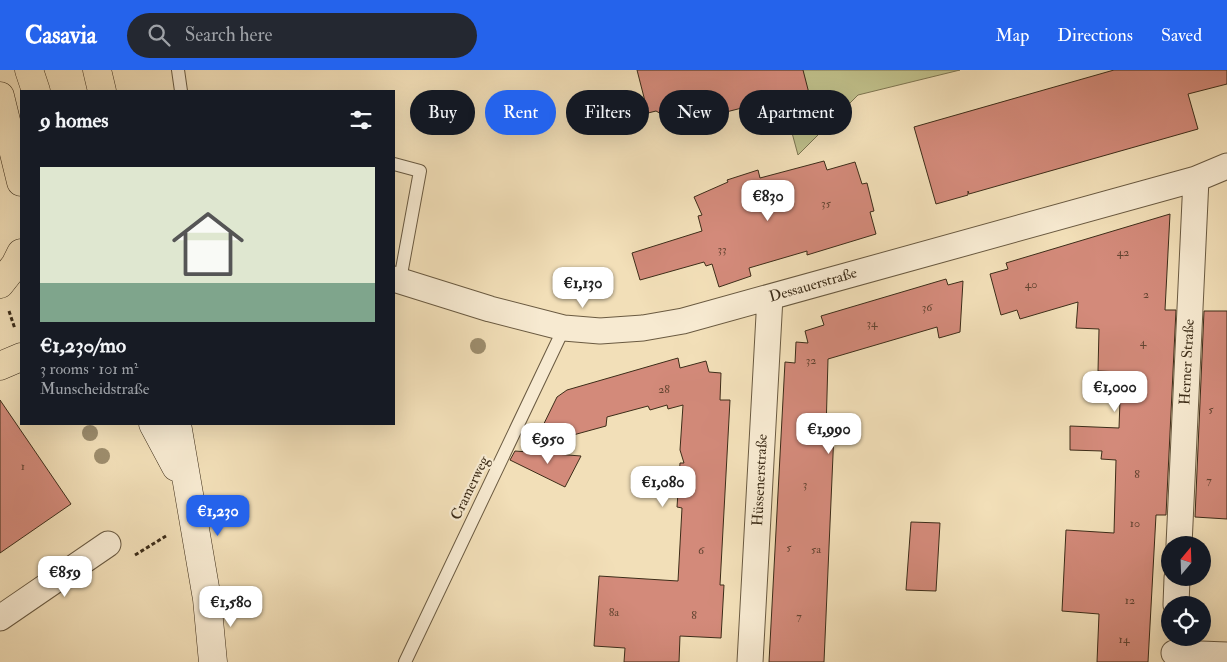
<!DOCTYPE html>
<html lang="en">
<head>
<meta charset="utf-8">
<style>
	:root { --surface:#171b24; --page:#242831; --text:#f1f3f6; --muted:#9ea1a6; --line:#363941; --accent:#2563eb }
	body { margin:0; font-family:"IM FELL Double Pica",serif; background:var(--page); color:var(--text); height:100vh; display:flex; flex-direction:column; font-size:19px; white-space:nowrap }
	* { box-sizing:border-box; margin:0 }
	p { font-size:16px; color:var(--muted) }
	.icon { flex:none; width:28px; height:28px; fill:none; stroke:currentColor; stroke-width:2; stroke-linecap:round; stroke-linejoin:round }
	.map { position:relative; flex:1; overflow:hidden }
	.side { position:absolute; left:20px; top:20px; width:375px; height:335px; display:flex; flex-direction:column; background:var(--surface); border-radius:0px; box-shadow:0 5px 20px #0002 }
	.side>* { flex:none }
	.banner { position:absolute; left:410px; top:20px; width:475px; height:45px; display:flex; gap:10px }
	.needle { width:32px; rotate:19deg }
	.controls { position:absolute; left:1161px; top:466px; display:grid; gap:10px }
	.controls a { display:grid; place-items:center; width:50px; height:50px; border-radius:50%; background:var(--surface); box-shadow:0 5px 20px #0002; font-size:25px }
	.price { position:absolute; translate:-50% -42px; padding:0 11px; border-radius:10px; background:#fff; color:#222; font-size:16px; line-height:32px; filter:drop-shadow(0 1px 2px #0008) }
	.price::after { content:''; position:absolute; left:50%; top:30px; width:15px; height:11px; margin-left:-8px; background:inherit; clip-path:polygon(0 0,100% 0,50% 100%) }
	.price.current { background:var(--accent); color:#fff }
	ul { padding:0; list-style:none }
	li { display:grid; align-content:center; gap:10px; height:265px; padding:0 20px }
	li+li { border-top:1px solid var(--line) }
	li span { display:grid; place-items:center; height:155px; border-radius:0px; color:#555 }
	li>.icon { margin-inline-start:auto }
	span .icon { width:90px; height:90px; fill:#fffc; stroke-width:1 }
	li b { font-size:21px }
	h2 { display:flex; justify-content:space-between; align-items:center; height:60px; padding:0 20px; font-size:21px }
	.chip { padding:0 18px; border-radius:22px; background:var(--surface); box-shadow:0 5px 20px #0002; font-size:18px; line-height:45px }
	.chip.current { background:var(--accent); color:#fff }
	header { display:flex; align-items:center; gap:30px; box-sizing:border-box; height:70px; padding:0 25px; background:var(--accent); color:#fff }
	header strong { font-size:24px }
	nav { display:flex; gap:28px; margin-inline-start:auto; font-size:18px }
	.search { width:350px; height:45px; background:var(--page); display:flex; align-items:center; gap:12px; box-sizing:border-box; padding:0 18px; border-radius:28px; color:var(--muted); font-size:19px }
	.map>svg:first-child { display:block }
	.green { fill:#c0c08b; stroke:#7e7652 }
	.building { fill:#d38a7a; stroke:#3d2d19 }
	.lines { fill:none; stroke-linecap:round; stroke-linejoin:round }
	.lane-casing { stroke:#6a5a41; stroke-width:14 }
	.street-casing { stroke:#6a5a41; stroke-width:27 }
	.secondary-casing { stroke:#3d2d19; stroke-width:29 }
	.primary-casing { stroke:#3d2d19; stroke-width:29 }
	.path { stroke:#3d2d19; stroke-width:3; stroke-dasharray:4 2.5; stroke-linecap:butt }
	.lane { stroke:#f7ead1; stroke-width:12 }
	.street { stroke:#f7ead1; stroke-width:25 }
	.secondary { stroke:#f7ead1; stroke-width:28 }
	.primary { stroke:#f2dfb8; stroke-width:28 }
	.tree { fill:#9d8d6d }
	.labels { text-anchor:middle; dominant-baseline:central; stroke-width:4.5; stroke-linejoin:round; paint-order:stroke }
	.number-label { font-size:12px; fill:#624431 }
	.street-label { font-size:15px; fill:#3d2d19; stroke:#f7ead1 }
</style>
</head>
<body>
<header>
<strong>Casavia</strong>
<div class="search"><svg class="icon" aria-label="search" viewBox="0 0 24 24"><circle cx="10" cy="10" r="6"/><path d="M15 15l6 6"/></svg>Search here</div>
<nav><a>Map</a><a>Directions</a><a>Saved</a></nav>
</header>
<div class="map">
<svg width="1227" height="592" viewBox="0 0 1227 592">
	<rect width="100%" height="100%" fill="#f2dfb8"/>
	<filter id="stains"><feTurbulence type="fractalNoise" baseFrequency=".004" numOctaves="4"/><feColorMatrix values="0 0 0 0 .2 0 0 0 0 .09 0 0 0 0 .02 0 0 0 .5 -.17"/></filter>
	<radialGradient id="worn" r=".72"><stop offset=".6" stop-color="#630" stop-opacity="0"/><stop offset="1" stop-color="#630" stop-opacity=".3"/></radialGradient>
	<path class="green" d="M775,0H960L858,25L798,85Z"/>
	<path class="building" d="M637,0H803L812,35L789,41L785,27L679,54L656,41L648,43Z
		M1114,0H1227V14L1188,24L1198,59L969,124L968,121V125L936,134L914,57Z
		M824,91L827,100L855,92L862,114L867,113L874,141L870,142L876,164L807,185V181L749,198L751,206L719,217L712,194L706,196L704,192L640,210L632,183L702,161L698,146L702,145L694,127L728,112L727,110L758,100L760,108Z
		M1170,144L1165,240H1176L1166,445H1156L1148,592H1097L1099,544L1062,541L1066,460L1114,463L1116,390L1101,389L1102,381L1070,380V356L1119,358L1121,302L1098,301L1099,259L1076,258L1078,232L1020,249L1017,240L1001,245L990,204L1008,199L1006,193Z
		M946,209L948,215L963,211L960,262L939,268L937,257L828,289L826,361L834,362L824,592H769L785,292L795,293L796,272L808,273L805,261L824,255L821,246Z
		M1204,241H1227V449L1195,447Z
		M678,288L680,298L706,291L709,302L721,303L720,330H730L720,515H724L721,568L680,566L679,592H624L625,578L594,576L599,506L678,511L682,438L677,437L680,393H684L680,380L683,335L668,339L667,335L650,340L648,336L607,347L606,356L533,376L557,327L567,320Z
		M0,330L71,434L0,483Z
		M515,381L581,386L565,417L510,390Z
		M911,452L940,453L936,521L906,520Z"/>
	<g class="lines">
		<defs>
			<path id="lane" d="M178,0L181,21
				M394,94L420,101L400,210
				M405,592L564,258"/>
			<path id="street" d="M394,209L490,239L564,258L600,261L643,258L683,251L1196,109L1227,96
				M1179,475L1196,109
				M1176,535L1177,508
				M0,548L108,474
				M1174,583L1227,585
				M750,592L770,227"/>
			<path id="secondary" d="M153,354L176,397
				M177,354L207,529L213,592"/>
			<path id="primary" d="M29,0L36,21
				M97,0L102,21
				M0,26L21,112
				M0,214L15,195L21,183
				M0,296L21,287"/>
		</defs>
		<use href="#lane" class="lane-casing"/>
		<use href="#street" class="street-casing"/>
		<use href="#secondary" class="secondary-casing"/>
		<use href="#primary" class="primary-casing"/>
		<path class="path" d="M9,241L15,259
			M135,485L166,466"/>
		<use href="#lane" class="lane"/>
		<use href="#street" class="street"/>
		<use href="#secondary" class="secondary"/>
		<use href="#primary" class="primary"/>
	</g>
	<g class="tree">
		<circle cx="478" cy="276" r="8"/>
		<circle cx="90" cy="363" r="8"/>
		<circle cx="102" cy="386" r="8"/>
	</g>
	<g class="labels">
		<g class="number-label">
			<text x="826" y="133">35</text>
			<text x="722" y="179">33</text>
			<text x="1123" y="182">42</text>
			<text x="1031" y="214">40</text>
			<text x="1146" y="224">2</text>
			<text x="927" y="237">36</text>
			<text x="872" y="253">34</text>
			<text x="1143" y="272">4</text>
			<text x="811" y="290">32</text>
			<text x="664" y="319">28</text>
			<text x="1211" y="339">5</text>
			<text x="23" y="396">1</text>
			<text x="1137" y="404">8</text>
			<text x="1209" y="410">7</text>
			<text x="805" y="414">3</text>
			<text x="1135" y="453">10</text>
			<text x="789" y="477">5</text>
			<text x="816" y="479">5a</text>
			<text x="701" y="480">6</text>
			<text x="1130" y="530">12</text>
			<text x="614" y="542">8a</text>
			<text x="694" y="545">8</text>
			<text x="799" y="546">7</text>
			<text x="1124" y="569">14</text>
		</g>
		<g class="street-label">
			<text transform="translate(813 215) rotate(-16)">Dessauerstraße</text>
			<text transform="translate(1187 292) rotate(-87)">Herner Straße</text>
			<text transform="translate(760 410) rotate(-87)">Hüssenerstraße</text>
			<text transform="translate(470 418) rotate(-64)">Cramerweg</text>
		</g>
	</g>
	<rect width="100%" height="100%" filter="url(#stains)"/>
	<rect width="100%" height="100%" fill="url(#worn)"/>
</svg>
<div class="controls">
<a><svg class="needle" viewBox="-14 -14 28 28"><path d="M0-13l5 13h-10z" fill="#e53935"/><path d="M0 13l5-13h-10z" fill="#9ea1a6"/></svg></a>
<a><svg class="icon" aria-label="locate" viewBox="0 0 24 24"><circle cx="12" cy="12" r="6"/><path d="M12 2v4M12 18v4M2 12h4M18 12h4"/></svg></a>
</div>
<b class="price" style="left:768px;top:152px">€830</b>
<b class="price" style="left:583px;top:239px">€1,130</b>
<b class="price" style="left:1115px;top:343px">€1,000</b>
<b class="price" style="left:829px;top:385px">€1,990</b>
<b class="price" style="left:548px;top:395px">€950</b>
<b class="price" style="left:663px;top:438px">€1,080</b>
<b class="price current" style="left:218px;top:467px">€1,230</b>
<b class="price" style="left:65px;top:528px">€859</b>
<b class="price" style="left:231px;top:558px">€1,580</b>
<div class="banner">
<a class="chip">Buy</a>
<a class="chip current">Rent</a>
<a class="chip">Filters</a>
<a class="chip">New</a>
<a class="chip">Apartment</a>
</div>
<section class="side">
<h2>9 homes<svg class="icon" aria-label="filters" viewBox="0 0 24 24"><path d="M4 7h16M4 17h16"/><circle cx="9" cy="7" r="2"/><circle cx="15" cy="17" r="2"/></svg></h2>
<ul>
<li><span style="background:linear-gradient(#dfe7d0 75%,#7fa58c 0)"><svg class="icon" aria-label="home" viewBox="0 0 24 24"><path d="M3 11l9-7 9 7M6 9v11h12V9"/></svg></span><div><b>€1,230/mo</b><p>3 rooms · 101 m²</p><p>Munscheidstraße</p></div></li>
</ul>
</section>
</div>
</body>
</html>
